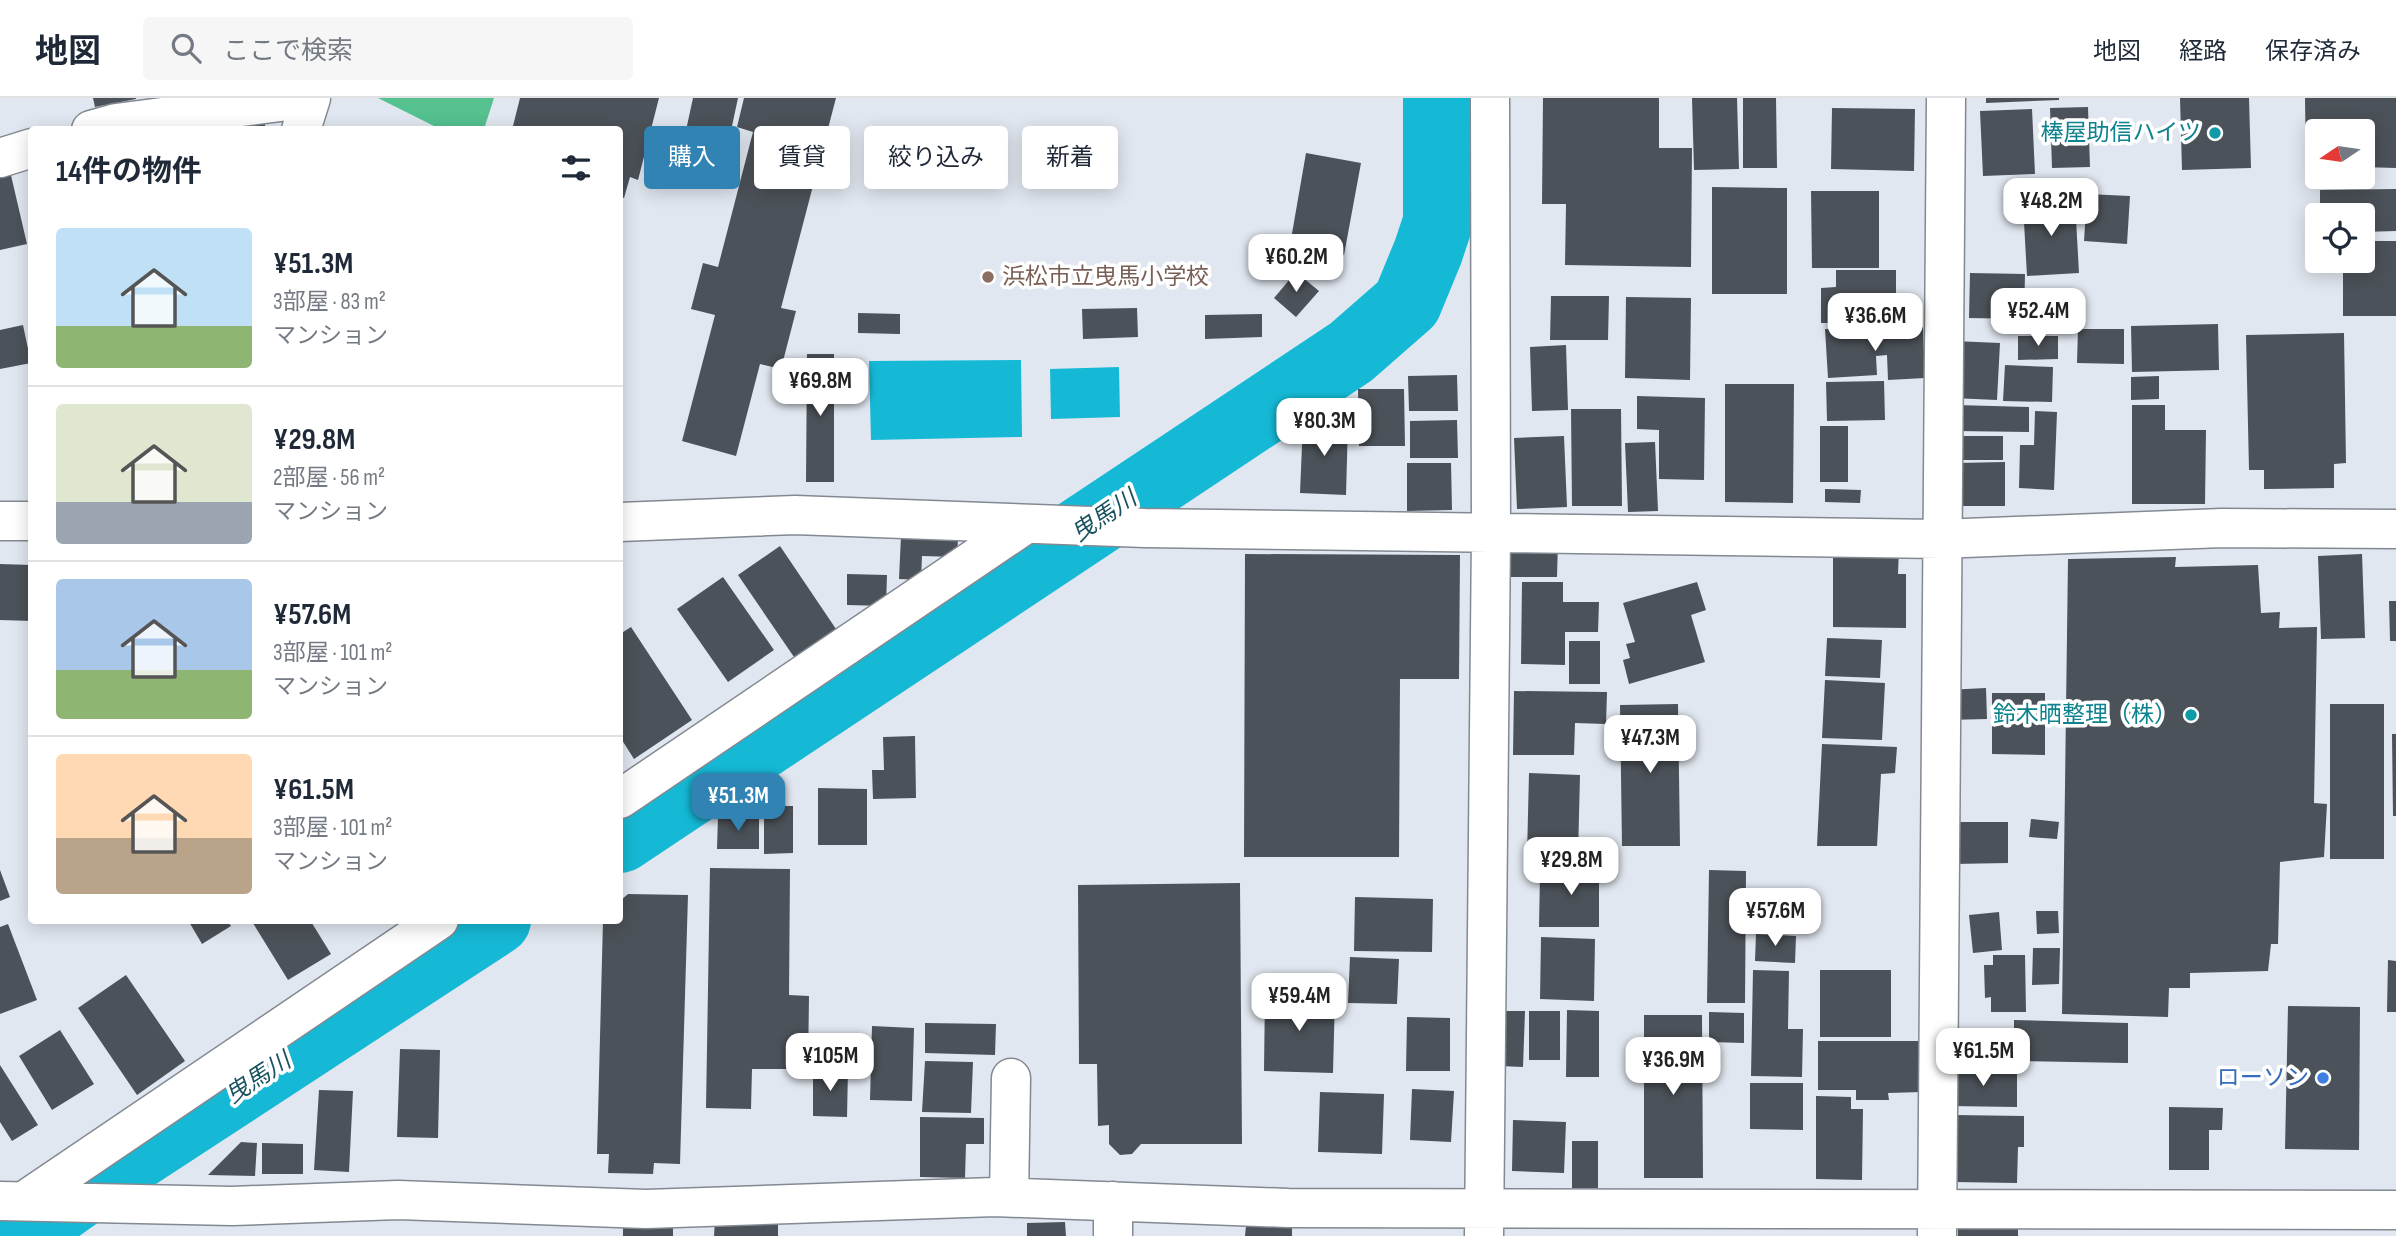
<!DOCTYPE html>
<html lang="ja">
<head>
<meta charset="utf-8">
<style>
	:root { --surface:#fff; --page:#f6f6f7; --text:#1f2937; --muted:#747a83; --line:#e0e1e3; --accent:#3083b3 }
	body { margin:0; font-family:"Sofia Sans Condensed","Noto Sans JP",sans-serif; background:var(--page); color:var(--text); height:100vh; display:flex; flex-direction:column; font-size:26px; white-space:nowrap }
	* { box-sizing:border-box; margin:0 }
	p { font-size:23px; color:var(--muted) }
	.icon { flex:none; width:38px; height:38px; fill:none; stroke:currentColor; stroke-width:2; stroke-linecap:round; stroke-linejoin:round }
	.map { position:relative; flex:1; overflow:hidden }
	.panel { position:absolute; left:28px; top:28px; width:595px; height:798px; display:flex; flex-direction:column; background:var(--surface); border-radius:7px; box-shadow:0 4px 18px #0003 }
	.panel>* { flex:none }
	.hud { position:absolute; left:644px; top:28px; width:665px; height:63px; display:flex; gap:14px }
	.needle { width:46px; rotate:257deg }
	.fabs { position:absolute; left:2305px; top:21px; display:grid; gap:14px }
	.fabs a { display:grid; place-items:center; width:70px; height:70px; border-radius:7px; background:var(--surface); box-shadow:0 4px 18px #0003; font-size:35px }
	.price { position:absolute; translate:-50% -60px; padding:0 16px; border-radius:14px; background:#fff; color:#222; font-size:23px; line-height:46px; filter:drop-shadow(0 2px 4px #0008) }
	.price::after { content:''; position:absolute; left:50%; top:42px; width:21px; height:16px; margin-left:-10px; background:inherit; clip-path:polygon(0 0,100% 0,50% 100%) }
	.price.current { background:var(--accent); color:#fff }
	ul { padding:0; list-style:none }
	li { display:flex; align-items:center; gap:21px; height:175px; padding:0 28px }
	li+li { border-top:2px solid var(--line) }
	li span { display:grid; place-items:center; flex:none; width:196px; height:140px; border-radius:7px; color:#555 }
	li>.icon { margin-inline-start:auto }
	span .icon { width:84px; height:84px; fill:#fffc; stroke-width:1 }
	li b { font-size:30px }
	h2 { display:flex; justify-content:space-between; align-items:center; height:84px; padding:0 28px; font-size:30px }
	.tag { padding:0 24px; border-radius:7px; background:var(--surface); box-shadow:0 4px 18px #0003; font-size:24px; line-height:63px }
	.tag.current { background:var(--accent); color:#fff }
	header { display:flex; align-items:center; gap:42px; box-sizing:border-box; height:98px; padding:0 35px; background:var(--surface); border-bottom:2px solid var(--line) }
	header strong { font-size:33px }
	nav { display:flex; gap:38px; margin-inline-start:auto; font-size:24px }
	.search { width:490px; height:63px; background:var(--page); display:flex; align-items:center; gap:18px; box-sizing:border-box; padding:0 24px; border-radius:7px; color:var(--muted); font-size:26px }
	.map>svg:first-child { display:block }
	.forest { fill:#54c18f }
	.water { fill:#15b9d6 }
	.lines { fill:none; stroke-linecap:round; stroke-linejoin:round }
	.river { stroke:#15b9d6; stroke-width:70 }
	.building { fill:#4c5259 }
	.street-casing { stroke:#838991; stroke-width:41 }
	.street { stroke:#fff; stroke-width:38 }
	.culture-dot { fill:#0f9aa8; stroke:#fff; stroke-width:2.5 }
	.education-dot { fill:#8d6e63; stroke:#fff; stroke-width:2.5 }
	.shop-dot { fill:#3f7fe0; stroke:#fff; stroke-width:2.5 }
	.labels { text-anchor:middle; dominant-baseline:central; stroke-width:7; stroke-linejoin:round; paint-order:stroke }
	.culture-label { font-size:23px; fill:#0d838f; stroke:#fff; text-anchor:end }
	.education-label { font-size:23px; fill:#785e54; stroke:#fff; text-anchor:start }
	.shop-label { font-size:23px; fill:#366cbe; stroke:#fff; text-anchor:end }
	.water-label { font-size:24px; font-style:italic; fill:#18535f; stroke:#fff }
</style>
</head>
<body>
<header>
<strong>地図</strong>
<div class="search"><svg class="icon" aria-label="search" viewBox="0 0 24 24"><circle cx="10" cy="10" r="6"/><path d="M15 15l6 6"/></svg>ここで検索</div>
<nav><a>地図</a><a>経路</a><a>保存済み</a></nav>
</header>
<div class="map">
<svg width="2396" height="1138" viewBox="0 0 2396 1138">
	<rect width="100%" height="100%" fill="#e1e7f0"/>
	<path class="forest" d="M378,0H494L484,31H440Z"/>
	<path class="water" d="M1021,262L1022,339L871,342L869,263Z
		M1119,269L1120,319L1051,321L1050,271Z"/>
	<g class="lines">
		<path class="river" d="M620,740L1351,254L1407,205L1428,154L1438,124V0
			M19,1138L92,1086L496,822"/>
	</g>
	<path class="building" d="M93,0H136V1L95,9Z
		M520,0H659L638,82L630,79L624,100L620,99V32H512Z
		M693,0H738L726,56L683,46Z
		M744,0H836L781,210L796,213L781,271L760,266L736,358L682,343L715,217L691,211L703,165L718,169L753,34L737,29Z
		M1543,0H1659V50H1692L1691,169L1565,167L1566,106H1542Z
		M1692,0H1737L1739,71L1694,72Z
		M1743,0H1776L1777,70H1743Z
		M1986,0H2059V2L1986,5Z
		M2180,0H2249L2251,70L2182,72Z
		M2305,0H2396V70L2362,69V33H2317V68H2306Z
		M2088,9L2090,69L2052,70L2050,10Z
		M1832,10L1915,11L1914,73L1831,71Z
		M2032,11L2035,76L1983,78L1980,13Z
		M265,26V32H217V29Z
		M1306,55L1361,65L1344,157L1290,147Z
		M10,73L27,146L0,152V75Z
		M1712,89L1787,90V196H1712Z
		M2396,91V133L2362,134V117H2320V92Z
		M1811,93H1879V170H1812Z
		M2087,96L2130,98L2127,146L2084,143Z
		M2075,103L2079,175L2027,178L2023,106Z
		M2362,143H2396V218H2343V163H2362Z
		M1836,172H1896V225H1821V190L1836,189Z
		M1296,174L1319,193L1296,219L1274,200Z
		M1970,175L2025,176L2024,221L1969,220Z
		M1551,198H1609L1608,242H1550Z
		M1626,199L1691,200L1690,282L1625,280Z
		M1137,210L1138,239L1083,241L1082,211Z
		M858,215L900,216V236L858,235Z
		M1262,216V239L1205,241V217Z
		M2218,226L2219,272L2132,274L2131,228Z
		M23,227L31,265L0,271V232Z
		M1877,229L1878,239H1890V231L1923,229L1925,280L1888,282L1887,257L1876,258L1877,277L1828,280L1825,231Z
		M2078,231H2124V266L2077,265Z
		M2344,235L2346,365L2334,366V390L2264,391V372H2249L2246,237Z
		M2018,238H2058V261L2018,262Z
		M1954,243L2000,245L1997,302L1952,300Z
		M1566,247L1568,312L1532,313L1530,249Z
		M807,256H834V384H806Z
		M2005,267L2053,269L2052,304L2003,303Z
		M1457,277L1458,313H1409L1408,278Z
		M2159,278V301L2131,302V279Z
		M1884,283L1885,322L1827,323L1826,284Z
		M1725,286H1794L1793,405L1725,404Z
		M1358,291H1404L1405,348H1359Z
		M1637,298L1705,300L1704,382L1659,381V332L1637,331Z
		M1956,307L2029,309V334L1956,333Z
		M2132,307H2165V332H2206L2205,406H2132Z
		M1571,311H1621L1622,408H1572Z
		M2035,313L2057,314L2054,392L2019,390L2020,347H2034Z
		M1457,322L1458,360H1410V323Z
		M1303,323L1348,325L1346,397L1300,395Z
		M1820,328H1848V384H1820Z
		M1564,338L1567,409L1517,411L1514,340Z
		M1958,338H2003V362H1958Z
		M1655,344L1658,413L1628,414L1625,345Z
		M2005,364V408H1958L1957,365Z
		M1407,365H1451L1452,412L1407,413Z
		M1825,391L1861,392L1860,405L1825,404Z
		M901,438L958,441L957,459L922,458L921,482L899,481Z
		M1506,442H1558L1557,479H1506Z
		M780,448L836,531L794,559L738,477Z
		M1833,448H1899L1898,476H1906V530L1833,529Z
		M1245,456L1460,457L1459,581H1400L1399,759H1244Z
		M2362,456L2365,540L2321,541L2318,458Z
		M2176,459L2175,469L2258,467L2261,515L2280,514L2279,530L2317,529L2314,705L2327,706L2324,759L2280,764L2278,846H2271L2268,873L2190,875V890H2169L2168,919L2062,916L2068,461Z
		M0,466L32,467V523L0,522Z
		M847,476L887,477L886,508L847,507Z
		M723,479L774,552L728,584L677,511Z
		M1522,484H1563V504H1599L1598,534H1565V567L1521,566Z
		M1697,484L1706,512L1691,517L1705,564L1629,586L1623,562L1630,560L1626,546L1635,544L1623,505Z
		M2389,503H2396V543H2390Z
		M631,529L692,622L634,661L620,639V536Z
		M1827,540L1882,542L1880,580L1825,578Z
		M1569,543H1600V586H1569Z
		M1825,582L1885,585L1882,642L1822,640Z
		M1986,590L1987,621L1947,622L1946,592Z
		M1514,593L1607,594L1606,626L1575,625L1574,657H1513Z
		M1992,595H2045V657L1992,656Z
		M1678,606L1680,748H1622L1620,607Z
		M2330,606H2384V761H2330Z
		M2392,636H2396V718H2393Z
		M915,638L916,700L873,701L872,672H884L883,639Z
		M1822,646L1897,649L1895,675L1881,676L1877,748H1817Z
		M1529,675L1580,677L1578,758L1527,757Z
		M818,690L867,691V747H818Z
		M764,708H793V755L764,756Z
		M718,718L759,719V751H717Z
		M2031,721L2059,724L2057,741L2029,739Z
		M1952,724H2008V765L1953,766Z
		M1572,763L1599,764V829H1539L1540,776H1571Z
		M710,770L790,771L789,897L809,898L808,971H752L751,1011L706,1010Z
		M0,772L10,799L0,803Z
		M1709,772L1746,773L1745,905H1707Z
		M1240,785L1242,1046H1141L1132,1056L1120,1057L1109,1046V1027L1098,1028L1097,966H1079L1078,787Z
		M628,796L688,797L680,1066L654,1065L653,1076L608,1075L609,1056H597L603,822H620V803Z
		M1355,799L1433,801L1432,854L1354,853Z
		M2036,813H2058L2059,835L2037,836Z
		M1999,814L2002,852L1973,855L1969,817Z
		M188,822H227L231,828L202,846Z
		M251,822H310L331,856L288,882Z
		M8,826L37,902L0,916V829Z
		M1756,836L1796,838L1795,865L1755,863Z
		M1541,839L1595,841L1594,903L1540,901Z
		M2033,850H2060L2059,886L2032,887Z
		M1993,857H2025L2026,914H1991V899L1985,900L1984,867H1993Z
		M1350,859L1399,861L1397,906L1348,905Z
		M2388,862L2396,863V914H2387Z
		M1753,872L1789,873L1788,931H1803L1802,979L1751,978Z
		M1820,872H1891V939H1820Z
		M126,877L185,963L137,997L78,910Z
		M1265,896L1335,897L1333,975L1264,973Z
		M2288,908L2360,909L2359,1052L2285,1051Z
		M1567,912L1599,913V979H1566Z
		M1502,913H1525L1523,969L1500,968Z
		M1529,913H1560V962H1529Z
		M1709,914L1744,915V945L1709,944Z
		M1644,917H1702L1703,1080H1644Z
		M1407,919L1450,920V973H1406Z
		M2014,922L2128,925V965L2014,963Z
		M925,925L996,926L995,957L925,955Z
		M872,928L914,930L912,1003L870,1002Z
		M60,932L94,986L52,1012L19,958Z
		M1818,943H1922V994L1888,995L1889,1002H1856V992H1818Z
		M400,951L440,952L438,1040L397,1039Z
		M925,963L973,964L971,1015L922,1014Z
		M0,967L38,1027L12,1043L0,1024Z
		M813,971H848L847,1019L813,1018Z
		M1949,971H2017V1009L1949,1008Z
		M1750,985H1803V1032L1750,1031Z
		M1412,991L1454,993L1451,1044L1410,1042Z
		M319,992L353,993L349,1074L314,1072Z
		M1320,994L1384,996L1382,1056L1318,1054Z
		M1816,998L1851,999V1011H1863L1862,1082L1816,1081Z
		M2169,1009L2223,1010L2222,1032H2209V1072H2169Z
		M1954,1017L2024,1018V1049H2018L2017,1085L1953,1084Z
		M920,1019L984,1020V1046H966L965,1080L920,1079Z
		M1513,1022L1566,1024L1564,1075L1512,1073Z
		M1572,1043H1598V1090H1572Z
		M241,1044L257,1045L255,1078L208,1077Z
		M262,1045L303,1046V1076H262Z
		M623,1121L673,1122V1138H623Z
		M715,1122L778,1124V1138H714Z
		M1065,1124L1066,1138H1027V1125Z
		M1958,1125L2018,1126V1138H1958Z
		M1246,1128L1292,1129V1138H1245Z"/>
	<g class="lines">
		<defs>
			<path id="street" d="M91,32L116,25L311,0L301,32
				M0,60L32,50
				M0,423H32
				M620,424L795,417L1145,430L1940,441L2222,430L2396,431
				M620,701L1026,426
				M1009,1099L1011,980
				M0,1103L232,1108L398,1102L646,1111L995,1099L1288,1110L2396,1112
				M24,1103L439,822
				M1113,1103V1138
				M1484,1138L1491,435L1490,0
				M1937,1138L1946,0"/>
		</defs>
		<use href="#street" class="street-casing"/>
		<use href="#street" class="street"/>
	</g>
	<g class="culture-dot">
		<circle cx="2215" cy="35" r="7"/>
		<circle cx="2191" cy="617" r="7"/>
	</g>
	<circle class="education-dot" cx="988" cy="179" r="7"/>
	<circle class="shop-dot" cx="2323" cy="980" r="7"/>
	<g class="labels">
		<g class="culture-label">
			<text x="2201" y="35">棒屋助信ハイツ</text>
			<text x="2177" y="617">鈴木晒整理（株）</text>
		</g>
		<g class="education-label">
			<text x="1002" y="179">浜松市立曳馬小学校</text>
		</g>
		<g class="shop-label">
			<text x="2309" y="980">ローソン</text>
		</g>
		<g class="water-label">
			<text transform="translate(1104 418) rotate(-34)">曳馬川</text>
			<text transform="translate(258 980) rotate(-33)">曳馬川</text>
		</g>
	</g>
</svg>
<div class="fabs">
<a><svg class="needle" viewBox="-14 -14 28 28"><path d="M0-13l5 13h-10z" fill="#e53935"/><path d="M0 13l5-13h-10z" fill="#747a83"/></svg></a>
<a><svg class="icon" aria-label="locate" viewBox="0 0 24 24"><circle cx="12" cy="12" r="6"/><path d="M12 2v4M12 18v4M2 12h4M18 12h4"/></svg></a>
</div>
<b class="price" style="left:2051px;top:140px">¥48.2M</b>
<b class="price" style="left:1296px;top:196px">¥60.2M</b>
<b class="price" style="left:2038px;top:250px">¥52.4M</b>
<b class="price" style="left:1875px;top:255px">¥36.6M</b>
<b class="price" style="left:820px;top:320px">¥69.8M</b>
<b class="price" style="left:1324px;top:360px">¥80.3M</b>
<b class="price" style="left:1650px;top:677px">¥47.3M</b>
<b class="price current" style="left:738px;top:735px">¥51.3M</b>
<b class="price" style="left:1571px;top:799px">¥29.8M</b>
<b class="price" style="left:1775px;top:850px">¥57.6M</b>
<b class="price" style="left:1299px;top:935px">¥59.4M</b>
<b class="price" style="left:1983px;top:990px">¥61.5M</b>
<b class="price" style="left:830px;top:995px">¥105M</b>
<b class="price" style="left:1673px;top:999px">¥36.9M</b>
<div class="hud">
<a class="tag current">購入</a>
<a class="tag">賃貸</a>
<a class="tag">絞り込み</a>
<a class="tag">新着</a>
</div>
<section class="panel">
<h2>14件の物件<svg class="icon" aria-label="filters" viewBox="0 0 24 24"><path d="M4 7h16M4 17h16"/><circle cx="9" cy="7" r="2"/><circle cx="15" cy="17" r="2"/></svg></h2>
<ul>
<li><span style="background:linear-gradient(#bfe0f5 70%,#8fb573 0)"><svg class="icon" aria-label="home" viewBox="0 0 24 24"><path d="M3 11l9-7 9 7M6 9v11h12V9"/></svg></span><div><b>¥51.3M</b><p>3部屋 · 83 m²</p><p>マンション</p></div></li>
<li><span style="background:linear-gradient(#dfe7d0 70%,#9aa5b1 0)"><svg class="icon" aria-label="home" viewBox="0 0 24 24"><path d="M3 11l9-7 9 7M6 9v11h12V9"/></svg></span><div><b>¥29.8M</b><p>2部屋 · 56 m²</p><p>マンション</p></div></li>
<li><span style="background:linear-gradient(#a9c7e8 65%,#8fb573 0)"><svg class="icon" aria-label="home" viewBox="0 0 24 24"><path d="M3 11l9-7 9 7M6 9v11h12V9"/></svg></span><div><b>¥57.6M</b><p>3部屋 · 101 m²</p><p>マンション</p></div></li>
<li><span style="background:linear-gradient(#ffd9b3 60%,#b9a48a 0)"><svg class="icon" aria-label="home" viewBox="0 0 24 24"><path d="M3 11l9-7 9 7M6 9v11h12V9"/></svg></span><div><b>¥61.5M</b><p>3部屋 · 101 m²</p><p>マンション</p></div></li>
</ul>
</section>
</div>
</body>
</html>
